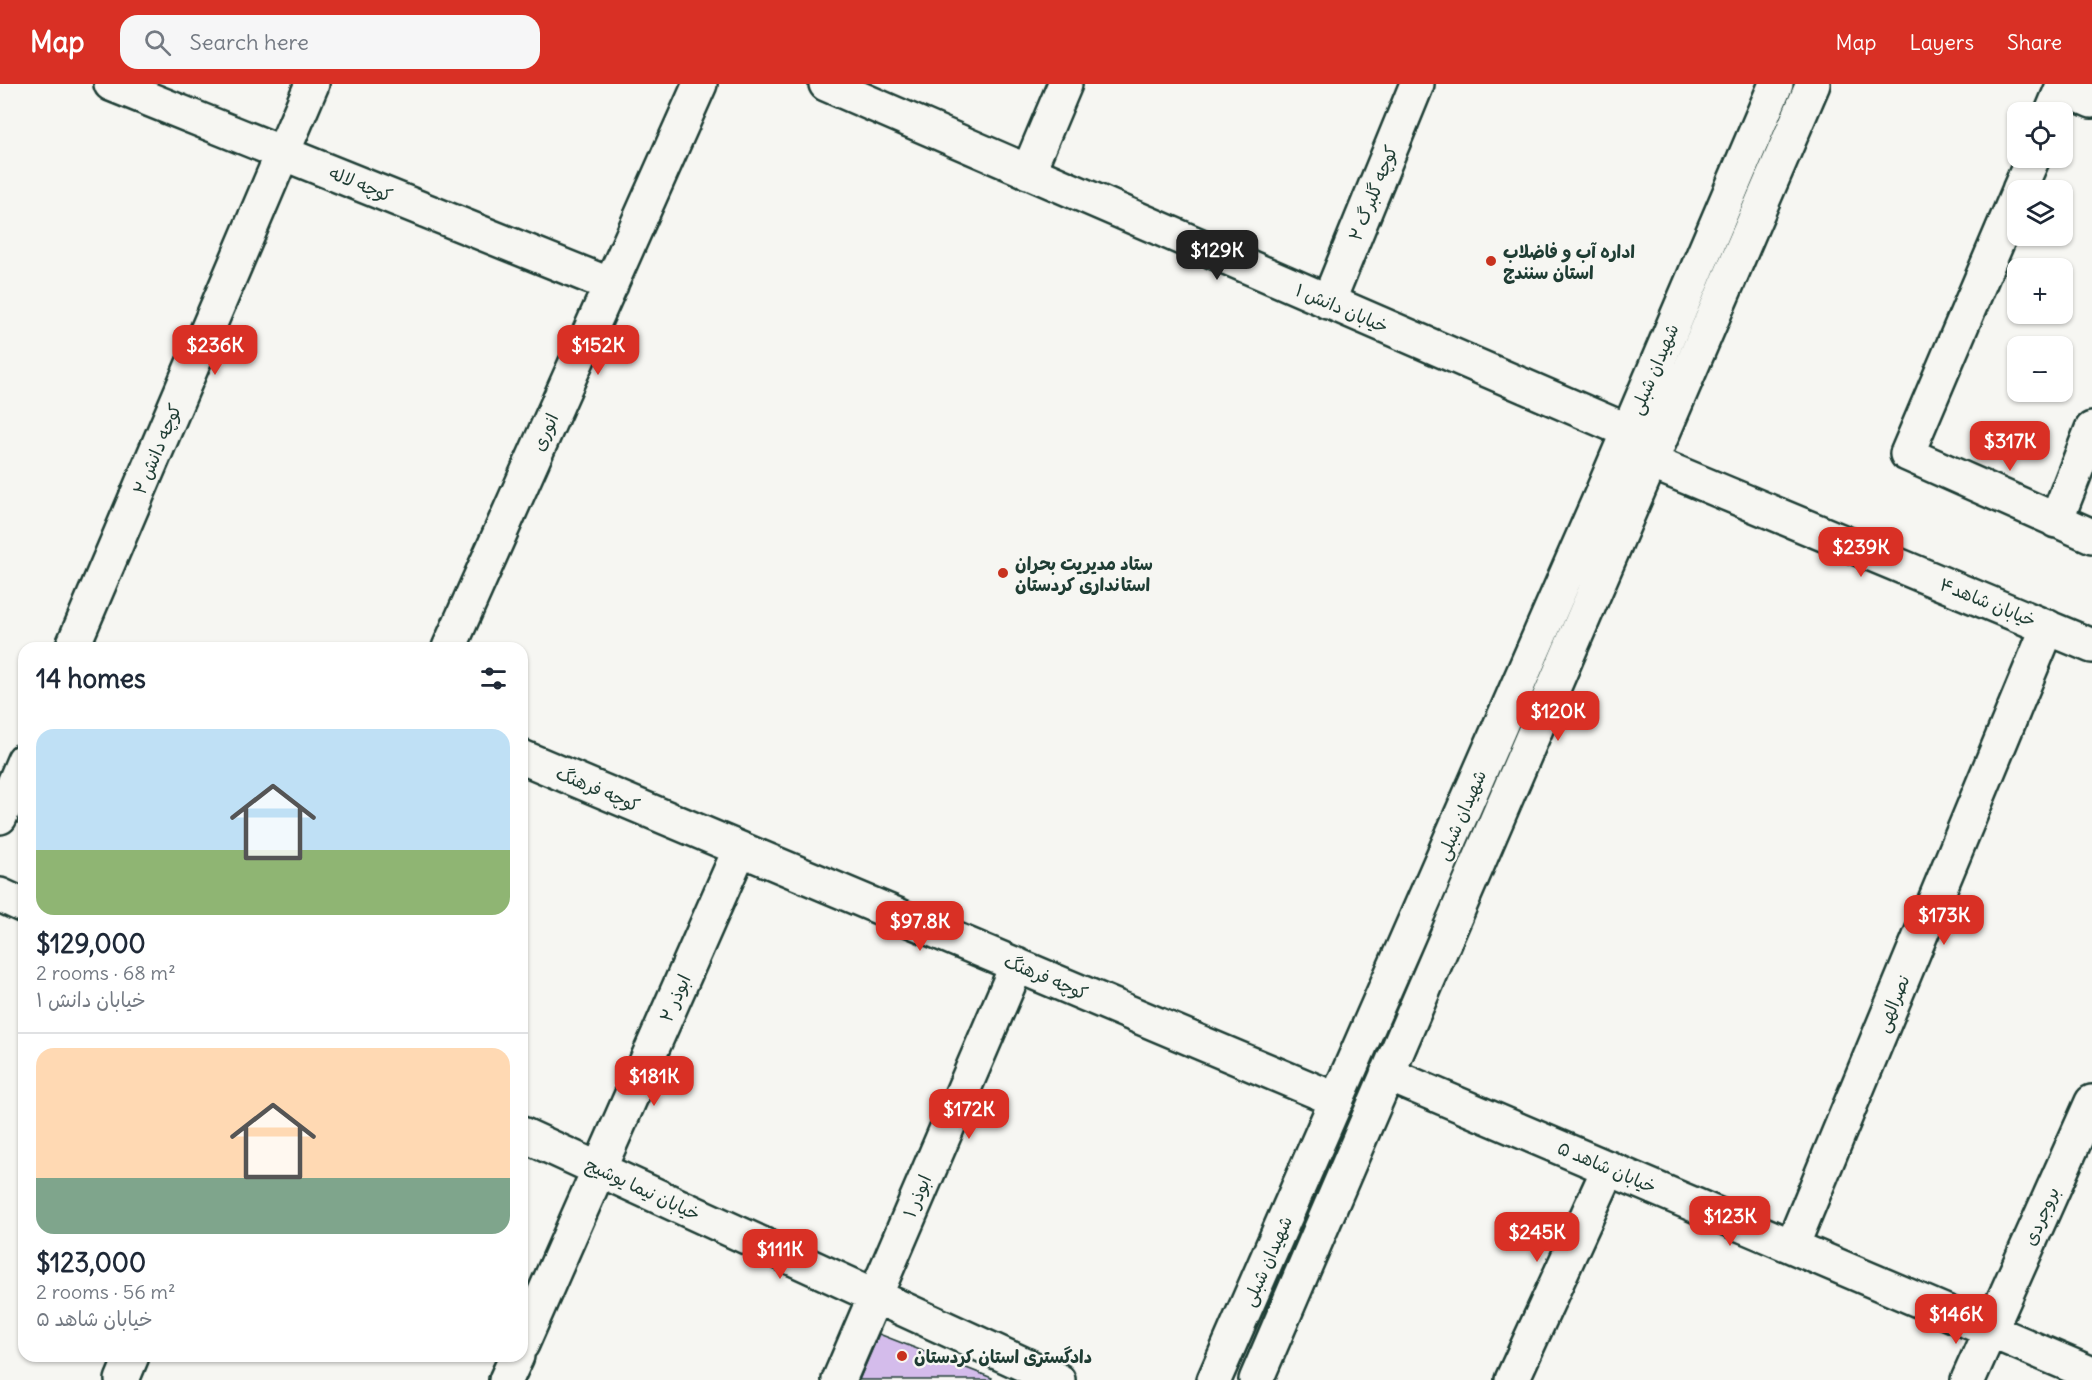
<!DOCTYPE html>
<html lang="en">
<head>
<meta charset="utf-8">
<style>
	:root { --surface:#fff; --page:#f6f6f7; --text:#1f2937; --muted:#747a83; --line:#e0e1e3; --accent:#d93025 }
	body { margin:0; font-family:Delius,"Playpen Sans Arabic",sans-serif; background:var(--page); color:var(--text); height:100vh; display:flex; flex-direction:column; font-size:22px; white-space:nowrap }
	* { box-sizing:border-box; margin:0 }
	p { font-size:20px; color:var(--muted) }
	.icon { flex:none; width:33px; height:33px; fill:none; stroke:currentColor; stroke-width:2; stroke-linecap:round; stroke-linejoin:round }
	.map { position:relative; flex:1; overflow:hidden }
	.side { position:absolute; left:18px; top:558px; width:510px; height:720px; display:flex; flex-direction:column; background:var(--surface); border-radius:18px; box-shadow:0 2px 4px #0004 }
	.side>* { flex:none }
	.fabs { position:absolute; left:2007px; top:18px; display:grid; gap:12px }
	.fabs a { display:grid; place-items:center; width:66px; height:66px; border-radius:12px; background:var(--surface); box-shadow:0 2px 4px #0004; font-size:30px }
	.price { position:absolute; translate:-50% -51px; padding:0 14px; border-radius:12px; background:var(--accent); color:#fff; font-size:20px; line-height:39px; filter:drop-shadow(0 2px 3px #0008) }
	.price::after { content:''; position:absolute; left:50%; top:36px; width:18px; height:14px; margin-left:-9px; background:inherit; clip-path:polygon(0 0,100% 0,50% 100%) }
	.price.selected { background:#222; color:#fff }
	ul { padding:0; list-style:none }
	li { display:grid; align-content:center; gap:12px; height:318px; padding:0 18px }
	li+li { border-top:2px solid var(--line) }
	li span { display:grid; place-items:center; height:186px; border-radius:18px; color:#555 }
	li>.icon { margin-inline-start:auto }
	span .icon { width:108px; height:108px; fill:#fffc; stroke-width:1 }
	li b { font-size:26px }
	h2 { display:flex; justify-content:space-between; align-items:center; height:72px; padding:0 18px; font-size:26px }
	header { display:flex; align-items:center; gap:36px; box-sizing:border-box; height:84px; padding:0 30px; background:var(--accent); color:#fff }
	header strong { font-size:28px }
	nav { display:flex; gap:33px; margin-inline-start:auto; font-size:21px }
	.search { width:420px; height:54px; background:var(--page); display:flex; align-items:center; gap:15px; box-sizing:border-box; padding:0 21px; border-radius:18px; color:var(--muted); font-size:22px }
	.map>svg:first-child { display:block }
	.building { fill:#d4bceb; stroke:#1f3d34; stroke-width:1.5 }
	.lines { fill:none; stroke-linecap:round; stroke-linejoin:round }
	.minor-casing { stroke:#1f3d34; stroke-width:38 }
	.minor { stroke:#f6f6f2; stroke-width:33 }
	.poi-dot { fill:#c8321e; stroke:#f6f6f2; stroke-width:2 }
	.labels { text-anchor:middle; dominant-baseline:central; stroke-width:4.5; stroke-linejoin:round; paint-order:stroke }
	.street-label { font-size:18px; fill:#1f3d34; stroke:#f6f6f2 }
	.poi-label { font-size:18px; font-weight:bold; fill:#1f3d34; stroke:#f6f6f2; text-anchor:start }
</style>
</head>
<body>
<header>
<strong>Map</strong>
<div class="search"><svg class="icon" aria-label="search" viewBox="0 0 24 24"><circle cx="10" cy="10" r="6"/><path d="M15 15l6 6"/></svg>Search here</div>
<nav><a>Map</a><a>Layers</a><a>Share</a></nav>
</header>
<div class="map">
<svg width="2092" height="1296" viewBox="0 0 2092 1296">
	<rect width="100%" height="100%" fill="#f6f6f2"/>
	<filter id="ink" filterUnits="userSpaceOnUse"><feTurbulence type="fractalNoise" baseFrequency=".0167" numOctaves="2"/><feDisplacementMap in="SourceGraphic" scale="12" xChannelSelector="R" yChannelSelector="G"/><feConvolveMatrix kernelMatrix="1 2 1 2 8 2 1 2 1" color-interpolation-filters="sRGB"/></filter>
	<g filter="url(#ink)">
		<path class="building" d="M879,1250L992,1294L991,1296H859Z"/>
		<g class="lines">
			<defs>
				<path id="minor" d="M111,0L611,201
					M826,0L1628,347
					M2052,28L2062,4L2092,17
					M1028,88L1065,0
					M2019,106L2033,74
					M2018,109L1907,370L2092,452
					M1328,218L1417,0
					M1651,378L2092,562
					M2056,437L2092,345
					M72,564L312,0
					M449,564L700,0
					M522,673L1337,1016
					M0,733L24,676
					M0,811L24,822
					M1387,990L2092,1290
					M522,1050L1058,1296
					M1792,1162L2048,543
					M522,1260L740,765
					M122,1296L132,1272
					M506,1296L517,1272
					M839,1296L1017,881
					M1214,1296L1598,418L1776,0
					M1256,1296L1813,0
					M1512,1296L1609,1084
					M1968,1296L2092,1018"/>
			</defs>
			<use href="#minor" class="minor-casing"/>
			<use href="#minor" class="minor"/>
		</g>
	</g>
	<g class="poi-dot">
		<circle cx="1491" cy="177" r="6"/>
		<circle cx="1003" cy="489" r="6"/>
		<circle cx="902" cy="1272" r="6"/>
	</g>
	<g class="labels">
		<g class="street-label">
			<text transform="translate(361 100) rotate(22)">کوچه لاله</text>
			<text transform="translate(1373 109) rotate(-68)">کوچه گلبرگ ۲</text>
			<text transform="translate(1342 224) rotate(23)">خیابان دانش ۱</text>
			<text transform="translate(1654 285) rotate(-67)">شهیدان شبلی</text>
			<text transform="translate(545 348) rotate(-66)">انوری</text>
			<text transform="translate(157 365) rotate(-67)">کوچه دانش ۲</text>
			<text transform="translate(1988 518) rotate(22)">خیابان شاهد۴</text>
			<text transform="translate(598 705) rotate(23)">کوچه فرهنگ</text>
			<text transform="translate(1461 731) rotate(-66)">شهیدان شبلی</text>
			<text transform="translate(1046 893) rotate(23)">کوچه فرهنگ</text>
			<text transform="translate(675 914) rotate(-66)">ابوذر ۲</text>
			<text transform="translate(1893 919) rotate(-68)">نصرالهی</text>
			<text transform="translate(1607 1083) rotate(23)">خیابان شاهد ۵</text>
			<text transform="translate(643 1105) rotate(25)">خیابان نیما یوشیج</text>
			<text transform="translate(917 1112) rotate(-67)">ابوذر ۱</text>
			<text transform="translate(2041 1132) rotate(-66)">بروجردی</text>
			<text transform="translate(1267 1177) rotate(-66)">شهیدان شبلی</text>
		</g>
		<g class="poi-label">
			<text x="1503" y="167">اداره آب و فاضلاب<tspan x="1503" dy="21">استان سنندج</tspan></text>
			<text x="1015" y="479">ستاد مدیریت بحران<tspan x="1015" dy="21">استانداری کردستان</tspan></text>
			<text x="914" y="1272">دادگستری استان کردستان</text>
		</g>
	</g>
</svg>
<div class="fabs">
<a><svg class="icon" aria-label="locate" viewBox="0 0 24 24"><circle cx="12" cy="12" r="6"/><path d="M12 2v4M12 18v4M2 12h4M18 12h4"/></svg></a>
<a><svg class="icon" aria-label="layers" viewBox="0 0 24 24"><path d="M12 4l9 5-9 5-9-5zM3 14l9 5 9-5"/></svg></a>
<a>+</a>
<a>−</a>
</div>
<b class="price selected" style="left:1217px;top:197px">$129K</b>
<b class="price" style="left:215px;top:292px">$236K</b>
<b class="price" style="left:598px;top:292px">$152K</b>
<b class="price" style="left:2010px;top:388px">$317K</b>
<b class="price" style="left:1861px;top:494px">$239K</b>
<b class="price" style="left:1558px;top:658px">$120K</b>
<b class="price" style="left:1944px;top:862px">$173K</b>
<b class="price" style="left:920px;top:868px">$97.8K</b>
<b class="price" style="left:654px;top:1023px">$181K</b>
<b class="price" style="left:969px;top:1056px">$172K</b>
<b class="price" style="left:1730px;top:1163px">$123K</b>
<b class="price" style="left:1537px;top:1179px">$245K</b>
<b class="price" style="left:780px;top:1196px">$111K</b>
<b class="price" style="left:1956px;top:1261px">$146K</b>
<section class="side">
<h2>14 homes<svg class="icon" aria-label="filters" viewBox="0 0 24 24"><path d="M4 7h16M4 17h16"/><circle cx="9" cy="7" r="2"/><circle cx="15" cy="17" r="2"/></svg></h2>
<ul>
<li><span style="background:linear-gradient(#bfe0f5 65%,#8fb573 0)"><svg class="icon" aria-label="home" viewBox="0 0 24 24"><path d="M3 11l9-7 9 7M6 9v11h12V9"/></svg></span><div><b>$129,000</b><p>2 rooms · 68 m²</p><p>خیابان دانش ۱</p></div></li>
<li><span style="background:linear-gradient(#ffd9b3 70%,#7fa58c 0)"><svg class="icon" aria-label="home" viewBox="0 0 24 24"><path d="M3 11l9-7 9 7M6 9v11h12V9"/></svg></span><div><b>$123,000</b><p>2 rooms · 56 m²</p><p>خیابان شاهد ۵</p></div></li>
</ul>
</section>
</div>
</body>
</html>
